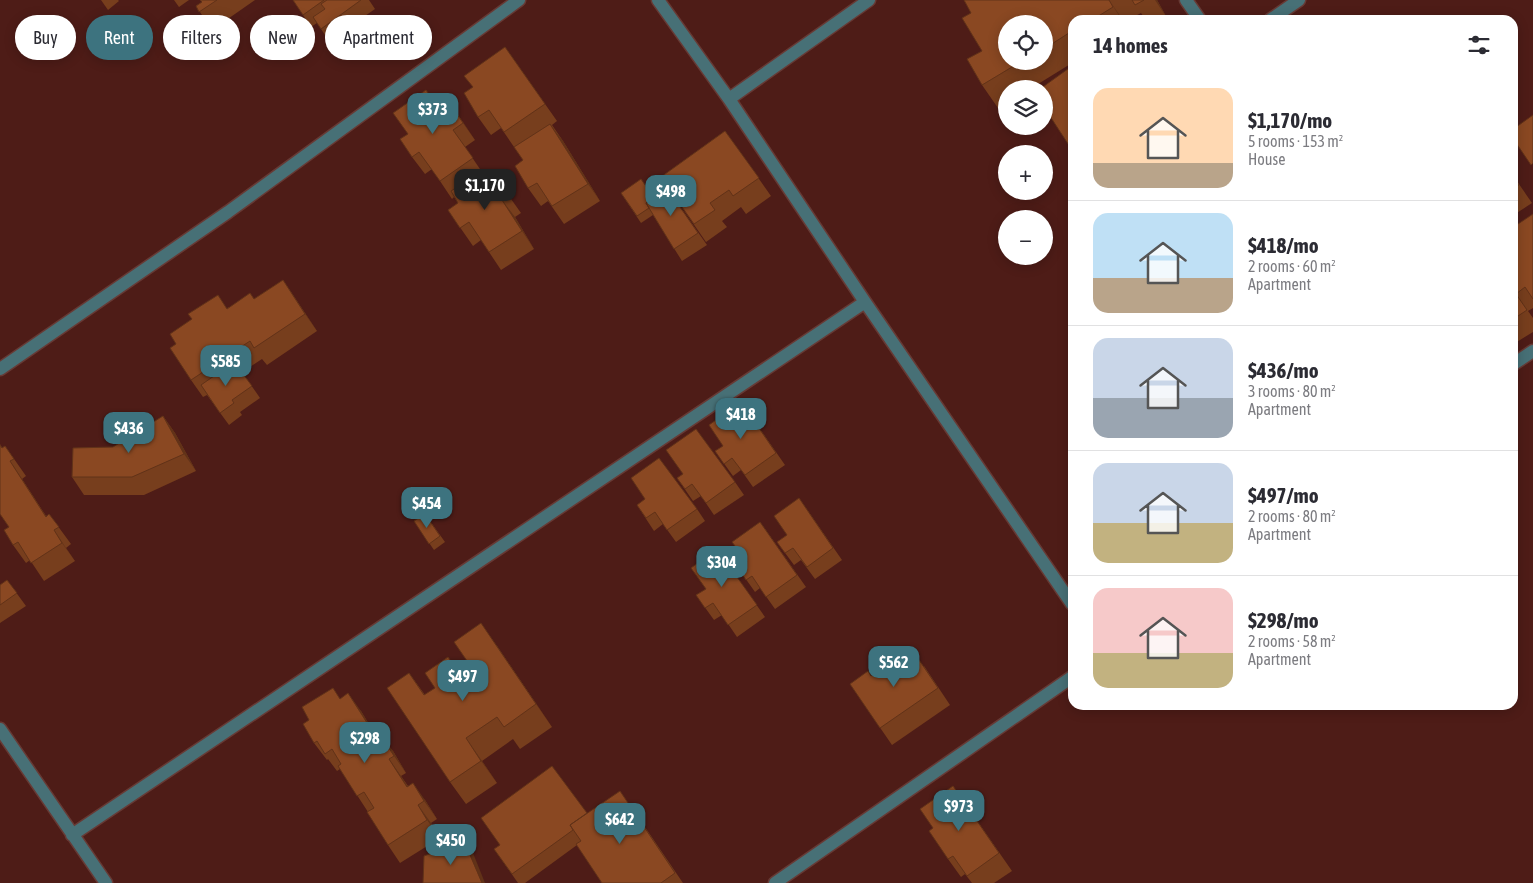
<!DOCTYPE html>
<html lang="en">
<head>
<meta charset="utf-8">
<style>
	:root { --surface:#fff; --page:#f2f2f3; --text:#2b2b33; --muted:#7c7c81; --line:#e1e1e2; --accent:#3d737f }
	body { margin:0; font-family:"Asap Condensed",sans-serif; background:var(--page); color:var(--text); height:100vh; display:flex; flex-direction:column; font-size:19px; white-space:nowrap }
	* { box-sizing:border-box; margin:0 }
	p { font-size:16px; color:var(--muted) }
	.icon { flex:none; width:28px; height:28px; fill:none; stroke:currentColor; stroke-width:2; stroke-linecap:round; stroke-linejoin:round }
	.map { position:relative; flex:1; overflow:hidden }
	.sheet { position:absolute; left:1068px; top:15px; width:450px; height:695px; display:flex; flex-direction:column; background:var(--surface); border-radius:15px; box-shadow:0 2px 12px #0003 }
	.sheet>* { flex:none }
	.banner { position:absolute; left:15px; top:15px; width:475px; height:45px; display:flex; gap:10px }
	.controls { position:absolute; left:998px; top:15px; display:grid; gap:10px }
	.controls a { display:grid; place-items:center; width:55px; height:55px; border-radius:50%; background:var(--surface); box-shadow:0 2px 12px #0003; font-size:25px }
	.price { position:absolute; translate:-50% -42px; padding:0 11px; border-radius:10px; background:var(--accent); color:#fff; font-size:16px; line-height:32px; filter:drop-shadow(0 1px 2px #0008) }
	.price::after { content:''; position:absolute; left:50%; top:30px; width:15px; height:11px; margin-left:-8px; background:inherit; clip-path:polygon(0 0,100% 0,50% 100%) }
	.price.selected { background:#222; color:#fff }
	ul { padding:0; list-style:none }
	li { display:flex; align-items:center; gap:15px; height:125px; padding:0 25px }
	li+li { border-top:1px solid var(--line) }
	li span { display:grid; place-items:center; flex:none; width:140px; height:100px; border-radius:15px; color:#555 }
	li>.icon { margin-inline-start:auto }
	span .icon { width:60px; height:60px; fill:#fffc; stroke-width:1 }
	li b { font-size:21px }
	h2 { display:flex; justify-content:space-between; align-items:center; height:60px; padding:0 25px; font-size:21px }
	.tag { padding:0 18px; border-radius:22px; background:var(--surface); box-shadow:0 2px 12px #0003; font-size:18px; line-height:45px }
	.tag.selected { background:var(--accent); color:#fff }
	.map>svg:first-child { display:block }
	.lines { fill:none; stroke-linecap:round; stroke-linejoin:round }
	.street-casing { stroke:#673a35; stroke-width:15 }
	.street { stroke:#477076; stroke-width:12 }
	.wall { fill:#773e1d; fill-rule:evenodd }
	.shaded-wall { fill:#613218 }
	.building { fill:#8a4822; stroke:#613218 }
</style>
</head>
<body>
<div class="map">
<svg width="1533" height="883" viewBox="0 0 1533 883">
	<rect width="100%" height="100%" fill="#4e1c17"/>
	<g class="lines">
		<defs>
			<path id="street" d="M658,0L729,99L865,302L1072,604
				M1186,0L1200,20
				M1270,20L1299,0
				M729,99L869,0
				M1512,365L1533,351
				M0,369L228,212L519,0
				M0,729L106,883
				M72,835L865,302
				M775,883L1072,677"/>
		</defs>
		<use href="#street" class="street-casing"/>
		<use href="#street" class="street"/>
	</g>
	<path class="wall" d="M101,0H118L119,1L108,10Z
		M174,0H189L179,7Z
		M200,0H255L212,30L196,6L202,2Z
		M293,0H369L375,9L329,41L317,23L311,27Z
		M964,0H1157L1167,18L1164,20H1146L1141,13L1128,20H1072V63L1030,89H1006V103L998,108L982,85V51L971,13ZM1044,24V61H1006Z
		M505,47L557,121L552,125L563,141L600,201L564,224L548,201L541,206L528,188L523,160L501,128L491,135L478,117L473,88Z
		M451,105L475,140L465,147L482,172L491,181L496,178L521,213L515,217L534,249L501,270L481,240L473,246L448,210L458,203L454,197L452,199L432,169L425,174L412,157L408,134Z
		M725,131L771,196L746,214L741,207L722,221L727,227L706,242L661,177Z
		M1512,174L1532,203L1512,216Z
		M664,184L707,245L682,261L653,215L641,223L621,193L654,198Z
		M1533,214V308L1528,311L1533,318V332L1512,345V228Z
		M283,280L317,331L267,365L262,359L242,372L260,398L240,412L242,415L229,425L207,395L203,397L191,380L176,344L227,308L254,299Z
		M741,402L785,465L753,487L741,470L733,476L715,451L723,446Z
		M163,416L175,433L196,471L144,495H84L72,477L113,447Z
		M0,444L2,448L5,446L26,476L22,479L46,516L49,514L71,544L66,548L75,561L44,581L30,560L26,563L13,545L9,527L0,514Z
		M683,474L735,482L744,495L714,515L701,496L693,501L677,478Z
		M799,498L842,560L815,579L801,560L794,565L777,542L787,535Z
		M637,505L697,509L705,521L676,542L663,524L654,531Z
		M425,514L445,542L434,550L414,521Z
		M760,522L806,587L775,609L760,588L755,592L738,568L747,562Z
		M717,549L765,617L737,637L722,615L714,620L696,595L706,589Z
		M7,580L26,606L0,623V585Z
		M497,646L552,727L520,749L513,739L482,761L497,783L466,804L450,782L409,673L425,695L463,679L474,671Z
		M924,666L950,705L892,745L850,684L871,676Z
		M340,698L361,711L376,736L393,751L406,773L401,776L408,786L425,800L437,819L431,823L440,838L400,863L388,845L368,812L340,769L337,771L328,759L327,760L314,743Z
		M953,786L1012,871L994,883H972L965,874L961,877L948,859L933,828Z
		M632,808L683,883H602L577,845L525,883H518L494,849L587,813Z"/>
	<path class="shaded-wall" d="M1109,0L1123,20H1122Z
		M1155,0H1157L1167,18Z
		M451,105L463,122L475,140L463,123Z
		M550,124L563,141L600,201L588,184Z
		M502,200L515,217L534,249L522,231Z
		M283,280L317,331L305,314Z
		M163,416L175,433L196,471L184,454Z
		M10,461L22,479L55,530L46,517Z
		M54,530L66,548L75,561L62,543Z
		M481,623L497,646L552,727L536,704Z
		M348,693L361,711L388,755L376,737Z
		M380,734L393,751L406,773L394,756Z
		M466,738L482,761L497,783L481,761Z
		M389,759L401,776L419,804L407,787Z
		M413,783L425,800L437,819L424,801Z
		M418,805L431,823L440,838L427,820Z
		M464,841L473,853L485,883H482Z"/>
	<path class="building" d="M200,0H217L199,12L196,6L202,2Z
		M293,0H324L303,15Z
		M327,0H361L321,29L313,17L325,9L321,4Z
		M964,0H1109L1113,7L1092,20H1072V31L1044,49V24H1006V61H1022L982,85L967,59L982,51L962,18L971,13Z
		M1132,0H1144L1135,5Z
		M505,47L545,104L504,132L489,110L478,117L464,93L473,87L464,76Z
		M1072,66V150L1044,107V89H1040Z
		M426,90L441,112L451,105L463,123L453,130L473,158L440,181L419,152L412,157L400,139L408,134L393,113Z
		M1533,115V163L1531,165L1512,137V130Z
		M550,124L588,184L552,206L537,183L528,188L515,166L523,160L514,147Z
		M725,131L759,178L733,196L729,190L710,203L715,210L694,224L661,177Z
		M484,170L490,181L496,178L508,196L502,200L522,231L489,252L469,222L460,228L448,210L458,203L451,191Z
		M1512,175L1519,185L1512,190Z
		M641,179L654,198L646,203L649,208L637,216L621,193Z
		M664,184L698,233L674,249L646,203L655,197L652,192Z
		M1533,214V299L1525,287L1516,294L1527,310L1512,320V228Z
		M283,280L305,314L254,348L250,341L191,380L170,348L176,344L170,334L192,319L188,314L218,295L227,309L250,293L254,299Z
		M234,362L252,386L232,400L234,403L220,413L201,385Z
		M741,402L776,453L745,475L732,458L724,464L715,451L723,446L709,425Z
		M163,416L184,454L132,477H72L73,448L113,447Z
		M696,429L735,482L706,503L692,484L685,489L677,478L683,474L666,450Z
		M0,445L2,448L5,446L14,459L10,461L46,517L49,514L59,527L54,530L62,543L31,563L18,542L13,545L4,530L9,527L0,514Z
		M659,458L697,509L667,530L655,512L646,518L637,505L645,499L631,478Z
		M799,498L833,548L807,567L793,548L785,553L777,542L787,535L774,516Z
		M425,514L440,536L429,544L414,521Z
		M760,522L797,575L766,597L752,576L746,580L738,568L747,562L732,542Z
		M717,549L757,605L728,625L713,603L705,608L696,595L706,589L691,568Z
		M7,580L17,593L0,605V585Z
		M481,623L536,704L504,727L497,717L466,738L481,761L450,782L387,688L409,673L424,695L435,688L425,673L448,657L463,679L474,671L454,642Z
		M911,648L938,688L880,728L850,684L868,671L871,676Z
		M333,688L340,699L348,693L376,737L380,734L394,756L389,759L407,787L413,783L424,801L418,805L427,820L388,845L367,812L374,808L364,792L357,796L338,766L341,764L332,749L325,754L317,741L314,743L303,724L309,720L302,707Z
		M552,766L587,813L570,825L573,830L512,874L494,849L500,845L481,818Z
		M953,786L999,853L967,876L953,856L948,859L929,831L933,828L920,809Z
		M620,791L675,873L661,883H602L576,844L581,841L570,825Z
		M464,841L482,883H423L424,856Z"/>
</svg>
<div class="controls">
<a><svg class="icon" aria-label="locate" viewBox="0 0 24 24"><circle cx="12" cy="12" r="6"/><path d="M12 2v4M12 18v4M2 12h4M18 12h4"/></svg></a>
<a><svg class="icon" aria-label="layers" viewBox="0 0 24 24"><path d="M12 4l9 5-9 5-9-5zM3 14l9 5 9-5"/></svg></a>
<a>+</a>
<a>−</a>
</div>
<b class="price" style="left:433px;top:135px">$373</b>
<b class="price selected" style="left:485px;top:211px">$1,170</b>
<b class="price" style="left:671px;top:217px">$498</b>
<b class="price" style="left:226px;top:387px">$585</b>
<b class="price" style="left:741px;top:440px">$418</b>
<b class="price" style="left:129px;top:454px">$436</b>
<b class="price" style="left:427px;top:529px">$454</b>
<b class="price" style="left:722px;top:588px">$304</b>
<b class="price" style="left:894px;top:688px">$562</b>
<b class="price" style="left:463px;top:702px">$497</b>
<b class="price" style="left:365px;top:764px">$298</b>
<b class="price" style="left:959px;top:832px">$973</b>
<b class="price" style="left:620px;top:845px">$642</b>
<b class="price" style="left:451px;top:866px">$450</b>
<div class="banner">
<a class="tag">Buy</a>
<a class="tag selected">Rent</a>
<a class="tag">Filters</a>
<a class="tag">New</a>
<a class="tag">Apartment</a>
</div>
<section class="sheet">
<h2>14 homes<svg class="icon" aria-label="filters" viewBox="0 0 24 24"><path d="M4 7h16M4 17h16"/><circle cx="9" cy="7" r="2"/><circle cx="15" cy="17" r="2"/></svg></h2>
<ul>
<li><span style="background:linear-gradient(#ffd9b3 75%,#b9a48a 0)"><svg class="icon" aria-label="home" viewBox="0 0 24 24"><path d="M3 11l9-7 9 7M6 9v11h12V9"/></svg></span><div><b>$1,170/mo</b><p>5 rooms · 153 m²</p><p>House</p></div></li>
<li><span style="background:linear-gradient(#bfe0f5 65%,#b9a48a 0)"><svg class="icon" aria-label="home" viewBox="0 0 24 24"><path d="M3 11l9-7 9 7M6 9v11h12V9"/></svg></span><div><b>$418/mo</b><p>2 rooms · 60 m²</p><p>Apartment</p></div></li>
<li><span style="background:linear-gradient(#c9d6e8 60%,#9aa5b1 0)"><svg class="icon" aria-label="home" viewBox="0 0 24 24"><path d="M3 11l9-7 9 7M6 9v11h12V9"/></svg></span><div><b>$436/mo</b><p>3 rooms · 80 m²</p><p>Apartment</p></div></li>
<li><span style="background:linear-gradient(#c9d6e8 60%,#c2b280 0)"><svg class="icon" aria-label="home" viewBox="0 0 24 24"><path d="M3 11l9-7 9 7M6 9v11h12V9"/></svg></span><div><b>$497/mo</b><p>2 rooms · 80 m²</p><p>Apartment</p></div></li>
<li><span style="background:linear-gradient(#f6c9c9 65%,#c2b280 0)"><svg class="icon" aria-label="home" viewBox="0 0 24 24"><path d="M3 11l9-7 9 7M6 9v11h12V9"/></svg></span><div><b>$298/mo</b><p>2 rooms · 58 m²</p><p>Apartment</p></div></li>
</ul>
</section>
</div>
</body>
</html>
